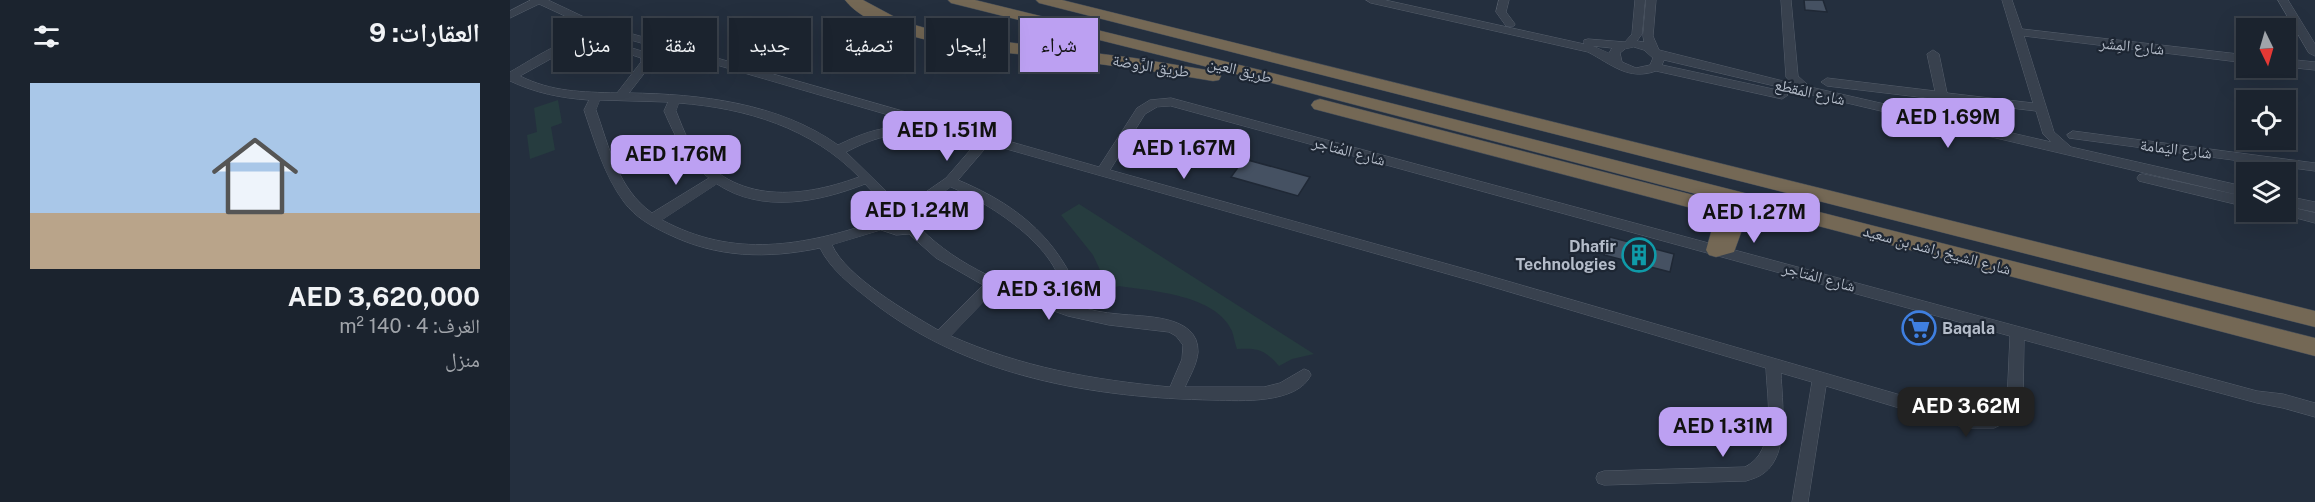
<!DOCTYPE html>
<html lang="ar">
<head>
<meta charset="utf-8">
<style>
	:root { --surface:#1b232e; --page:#242b36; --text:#f1f3f6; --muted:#a0a4aa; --line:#39404a; --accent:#bca0f2 }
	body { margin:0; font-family:"Public Sans","Noto Naskh Arabic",sans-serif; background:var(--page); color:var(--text); direction:rtl; height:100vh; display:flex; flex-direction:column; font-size:22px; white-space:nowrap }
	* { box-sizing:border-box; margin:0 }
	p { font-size:20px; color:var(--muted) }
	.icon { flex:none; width:33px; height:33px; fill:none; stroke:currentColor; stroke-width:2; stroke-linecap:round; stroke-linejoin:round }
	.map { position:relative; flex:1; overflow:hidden; direction:ltr }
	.side { display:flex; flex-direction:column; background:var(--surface); width:510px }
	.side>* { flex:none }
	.guide { position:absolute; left:18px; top:18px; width:570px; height:54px; direction:rtl; display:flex; gap:12px }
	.needle { width:39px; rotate:175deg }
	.tools { position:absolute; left:1726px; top:18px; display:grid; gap:12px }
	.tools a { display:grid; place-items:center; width:60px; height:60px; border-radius:0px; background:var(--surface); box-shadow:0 6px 24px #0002,0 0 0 2px var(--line); font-size:30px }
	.price { position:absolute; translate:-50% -51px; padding:0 14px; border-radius:12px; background:var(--accent); color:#111; font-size:20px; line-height:39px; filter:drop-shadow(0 2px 3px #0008) }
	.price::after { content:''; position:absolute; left:50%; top:36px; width:18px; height:14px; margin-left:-9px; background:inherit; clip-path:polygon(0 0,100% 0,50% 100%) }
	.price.selected { background:#222; color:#fff }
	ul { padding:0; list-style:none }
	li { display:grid; align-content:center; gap:12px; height:318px; padding:0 30px }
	li span { display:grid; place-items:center; height:186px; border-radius:0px; color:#555 }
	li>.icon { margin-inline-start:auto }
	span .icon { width:108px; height:108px; fill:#fffc; stroke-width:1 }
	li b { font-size:26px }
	h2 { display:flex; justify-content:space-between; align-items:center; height:72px; padding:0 30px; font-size:26px }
	.chip { padding:0 21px; border-radius:0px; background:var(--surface); box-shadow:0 6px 24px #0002,0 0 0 2px var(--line); font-size:21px; line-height:54px }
	.chip.selected { background:var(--accent); color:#111 }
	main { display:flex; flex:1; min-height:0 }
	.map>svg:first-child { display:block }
	.green { fill:#263c3f }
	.building { fill:#455162; stroke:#1f2835; stroke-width:1.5 }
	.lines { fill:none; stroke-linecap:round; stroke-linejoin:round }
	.minor-casing { stroke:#565f6c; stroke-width:1 }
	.highway-casing { stroke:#434c59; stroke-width:1 }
	.minor { fill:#38414e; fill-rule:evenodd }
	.highway { fill:#746855; fill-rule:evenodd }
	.labels { text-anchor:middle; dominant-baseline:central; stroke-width:4.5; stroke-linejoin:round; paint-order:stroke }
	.street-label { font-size:16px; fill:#b4bcc9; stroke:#1d2633 }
	.poi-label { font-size:16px; font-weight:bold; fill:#b4bcc9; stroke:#1d2633; text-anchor:end }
</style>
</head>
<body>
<main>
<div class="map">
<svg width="1805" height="502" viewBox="0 0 1805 502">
	<rect width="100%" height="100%" fill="#242f3e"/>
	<path class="green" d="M48,100L52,123L41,127L45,150L20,159L17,135L27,132L24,108Z
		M569,204L804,354L782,359L769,366C754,349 748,348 727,349C725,344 724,337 722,331C706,295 643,291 609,286L601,289L581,312L573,310L596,283L583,255L551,215Z"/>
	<path class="building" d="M1294,0H1313L1317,12L1295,10Z
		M734,159L800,177L788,196L721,177Z
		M1100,237L1164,254L1160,272L1094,255Z"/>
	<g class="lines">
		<defs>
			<path id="minor" d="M21,0H38L91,25L589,167L627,108L640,100L661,98L1747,391L1773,394L1805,403V417L1773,408L1747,403L1514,340L1513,404L1501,420L1484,428H1456L1316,386L1298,502H1282L1302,382L1271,373C1272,401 1280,454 1254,473C1249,477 1242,479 1236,481L1094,485L1088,483L1086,478L1088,473L1094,471L1235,467C1268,451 1257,398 1256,368L966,282L479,144L448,180C491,198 528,222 553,262C562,276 569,290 566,306C580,310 594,313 608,314C633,317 689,314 688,352C687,364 680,376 675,387H754L770,383L794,369L799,371L801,375C787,404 731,401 704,400C584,398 457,377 360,300C341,285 321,270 310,248C257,259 207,258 158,234C141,226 125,217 114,202C94,175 85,142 74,110L79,100C50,98 26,93 0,81V72C25,58 55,36 84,36L141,54L143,62L119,93C190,94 269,103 328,145C376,122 390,124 440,140L442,143L440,146L436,147C389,134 381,129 336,152L384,199L401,194L410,196L436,178L468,141L83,29L29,4L0,18V11ZM77,42H83L131,58V62L107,93C72,92 42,92 10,76L62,47ZM90,100L158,102L154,111C165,136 176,160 199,178L142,213C108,189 99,147 86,110ZM169,103C236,108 302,128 349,177C287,200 218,204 179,141C174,132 170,121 166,111ZM661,106L1500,336L1497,403L1484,415L1456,414L966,272L600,170L635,114L647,107ZM207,184C252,214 309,202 355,184L375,205L366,217L368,221C293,246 224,259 152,220ZM441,187C481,204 558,252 553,303C501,288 449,267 411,229L418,223L423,208L420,202ZM401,204L408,205L410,208C406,222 396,228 382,224L380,217C385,209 392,205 401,204ZM371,230L386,235L399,234L426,258L473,285L428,330C399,313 336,277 322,245ZM485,290L558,316L599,325L659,332L666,336L673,345L672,359L660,387C583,380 511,367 441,336Z
				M856,0H875L1074,44V40L1078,39L1115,42L1122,34L1125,0H1135L1132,34L1127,41L1134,42L1133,36L1136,0H1146L1143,36L1149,50L1281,83L1276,77L1271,0H1281L1288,76L1300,87L1541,142L1533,134L1526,111L1317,86L1311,82L1317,78L1425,91L1417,54L1423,50L1429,54L1437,93L1523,103L1492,0H1502L1512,29L1737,55V63L1514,36L1544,132L1561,147L1737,187V197L1154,60L1152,65L1272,91L1278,95L1272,99L1146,71C1118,81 1101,64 1078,52L861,3ZM1083,46L1102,48L1099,53ZM1124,47L1134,50L1143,58L1140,65L1126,68L1112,62L1110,53L1115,49Z
				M989,0H999L996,12L1005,24L1004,26H996L986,12Z
				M1768,0H1778L1805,44V56L1799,53Z
				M1776,59L1805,62V70L1776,67Z
				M1563,131L1805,163V171L1559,138L1557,135Z
				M1633,174L1737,197V207L1629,181L1627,178L1629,175Z
				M1776,196L1805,202V212L1776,206Z
				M1776,206L1805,213V223L1771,214L1770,212H1776Z"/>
			<path id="highway" d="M335,0H353L394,22L440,35L624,58L703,71L709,72L711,76L709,80L703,81C653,72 603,66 553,59C499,52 371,46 335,0Z
				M438,0H465L758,72L1805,338V356L758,82L441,3Z
				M526,0H552L1805,311V327L529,3Z
				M810,99L1195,198L1209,204L1220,218C1236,205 1259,213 1277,218L1280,223L1277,228L1270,230L1238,225L1232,230L1224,252L1206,257L1199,255L1196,250L1202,229L1201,218L1189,210L804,109L801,105L804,101Z"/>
		</defs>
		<use href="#minor" class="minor-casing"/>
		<use href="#highway" class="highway-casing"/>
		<use href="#minor" class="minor"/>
		<use href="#highway" class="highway"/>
	</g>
	<defs>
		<symbol id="building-ring" viewBox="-11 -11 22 22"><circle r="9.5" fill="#1d2633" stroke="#0f9aa8" stroke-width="1.5"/><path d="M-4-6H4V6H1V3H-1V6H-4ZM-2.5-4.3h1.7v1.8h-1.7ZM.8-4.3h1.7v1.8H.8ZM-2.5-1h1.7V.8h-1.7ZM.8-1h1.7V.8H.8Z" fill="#0f9aa8"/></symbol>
		<symbol id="supermarket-ring" viewBox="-11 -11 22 22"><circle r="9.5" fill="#1d2633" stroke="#3f7fe0" stroke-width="1.5"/><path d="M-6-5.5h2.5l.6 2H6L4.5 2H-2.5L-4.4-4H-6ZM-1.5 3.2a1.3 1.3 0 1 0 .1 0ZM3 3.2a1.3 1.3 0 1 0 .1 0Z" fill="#3f7fe0"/></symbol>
	</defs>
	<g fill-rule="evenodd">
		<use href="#building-ring" x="1110" y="236" width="38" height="38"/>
		<use href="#supermarket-ring" x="1390" y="309" width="38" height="38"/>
	</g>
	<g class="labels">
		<g class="street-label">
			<text transform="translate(1622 46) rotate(6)">شارع المِشَر</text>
			<text transform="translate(641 66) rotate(9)">طريق الرَّوضة</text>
			<text transform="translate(730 70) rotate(14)">طريق العين</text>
			<text transform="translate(1300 92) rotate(13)">شارع المَقطَع</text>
			<text transform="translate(1666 149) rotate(7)">شارع اليَمامة</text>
			<text transform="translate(839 151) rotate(15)">شارع المُتاجر</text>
			<text transform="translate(1427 250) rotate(15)">شارع الشيخ راشد بن سعيد</text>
			<text transform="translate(1309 277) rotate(15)">شارع المُتاجر</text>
		</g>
		<g class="poi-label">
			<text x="1106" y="246">Dhafir<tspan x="1106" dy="18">Technologies</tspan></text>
			<text x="1432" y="328" text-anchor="start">Baqala</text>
		</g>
	</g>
</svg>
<div class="tools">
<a><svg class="needle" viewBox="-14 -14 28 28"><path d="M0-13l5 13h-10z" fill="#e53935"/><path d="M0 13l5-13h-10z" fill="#a0a4aa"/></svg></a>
<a><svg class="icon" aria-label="locate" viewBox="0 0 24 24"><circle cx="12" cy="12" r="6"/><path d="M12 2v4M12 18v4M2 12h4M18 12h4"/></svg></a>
<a><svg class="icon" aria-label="layers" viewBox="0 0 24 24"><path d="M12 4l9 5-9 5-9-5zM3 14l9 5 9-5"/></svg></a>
</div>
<b class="price" style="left:1438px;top:149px">AED 1.69M</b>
<b class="price" style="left:437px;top:162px">AED 1.51M</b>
<b class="price" style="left:674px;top:180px">AED 1.67M</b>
<b class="price" style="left:166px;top:186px">AED 1.76M</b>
<b class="price" style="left:407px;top:242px">AED 1.24M</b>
<b class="price" style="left:1244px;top:244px">AED 1.27M</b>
<b class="price" style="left:539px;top:321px">AED 3.16M</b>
<b class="price selected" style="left:1456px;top:438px">AED 3.62M</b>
<b class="price" style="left:1213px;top:458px">AED 1.31M</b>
<div class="guide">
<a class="chip selected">شراء</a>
<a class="chip">إيجار</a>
<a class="chip">تصفية</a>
<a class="chip">جديد</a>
<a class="chip">شقة</a>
<a class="chip">منزل</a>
</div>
</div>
<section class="side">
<h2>العقارات: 9<svg class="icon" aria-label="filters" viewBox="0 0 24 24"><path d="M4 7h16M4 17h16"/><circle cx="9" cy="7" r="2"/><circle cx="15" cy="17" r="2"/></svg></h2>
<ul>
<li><span style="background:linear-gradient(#a9c7e8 70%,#b9a48a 0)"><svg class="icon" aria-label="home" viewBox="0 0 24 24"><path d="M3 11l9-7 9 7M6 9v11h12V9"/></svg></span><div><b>AED 3,620,000</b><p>الغرف: 4 · 140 m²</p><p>منزل</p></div></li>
</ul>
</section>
</main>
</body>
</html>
